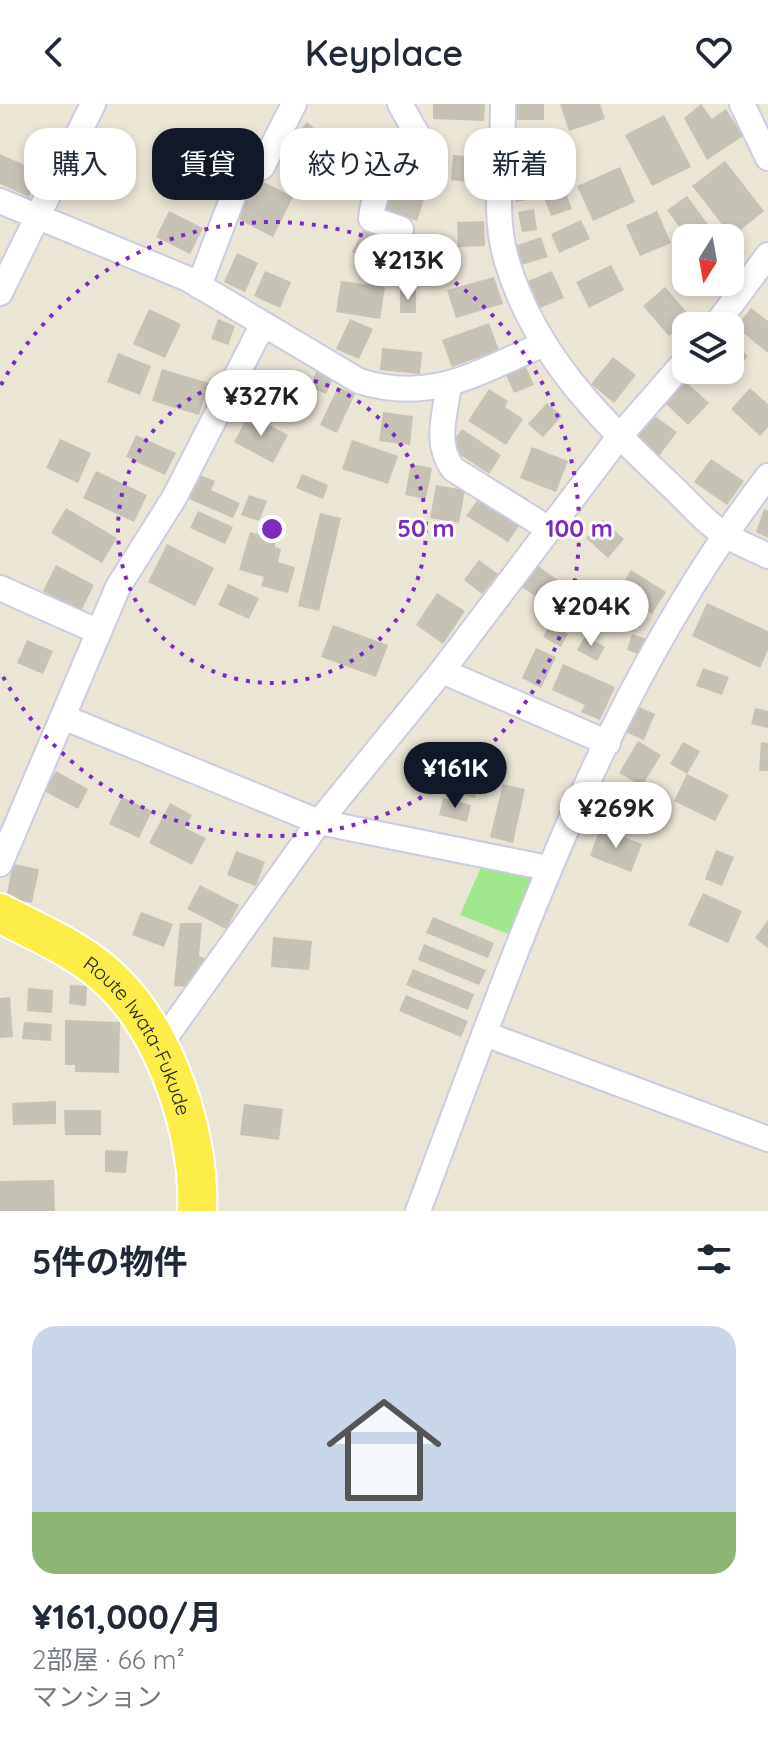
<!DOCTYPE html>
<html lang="ja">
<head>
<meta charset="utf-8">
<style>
	:root { --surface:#fff; --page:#f6f6f7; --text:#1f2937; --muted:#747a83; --line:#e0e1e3; --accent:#111827 }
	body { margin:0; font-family:Quicksand,"Noto Sans JP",sans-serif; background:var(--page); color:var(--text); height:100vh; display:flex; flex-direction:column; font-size:30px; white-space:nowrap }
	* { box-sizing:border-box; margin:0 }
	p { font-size:26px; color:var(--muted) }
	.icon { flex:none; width:44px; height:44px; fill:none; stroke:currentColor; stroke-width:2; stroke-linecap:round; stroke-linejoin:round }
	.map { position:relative; height:1107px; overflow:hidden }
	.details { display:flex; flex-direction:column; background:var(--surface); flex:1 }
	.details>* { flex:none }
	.guide { position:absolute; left:24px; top:24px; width:720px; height:72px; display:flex; gap:16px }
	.needle { width:52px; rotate:191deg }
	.fabs { position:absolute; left:672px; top:120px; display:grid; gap:16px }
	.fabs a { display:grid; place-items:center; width:72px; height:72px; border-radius:16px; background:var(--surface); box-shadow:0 4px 12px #0003; font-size:40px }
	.price { position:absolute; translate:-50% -68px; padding:0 18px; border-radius:28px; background:#fff; color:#222; font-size:26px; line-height:52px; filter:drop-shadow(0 2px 4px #0008) }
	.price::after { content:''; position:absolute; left:50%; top:48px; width:24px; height:18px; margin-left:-12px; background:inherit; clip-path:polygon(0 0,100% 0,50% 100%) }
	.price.active { background:var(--accent); color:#fff }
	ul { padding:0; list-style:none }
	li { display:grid; align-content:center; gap:16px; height:424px; padding:0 32px }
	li+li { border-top:2px solid var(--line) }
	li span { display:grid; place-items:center; height:248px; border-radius:24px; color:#555 }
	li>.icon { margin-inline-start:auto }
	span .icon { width:144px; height:144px; fill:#fffc; stroke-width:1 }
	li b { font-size:34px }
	h2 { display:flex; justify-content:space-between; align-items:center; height:96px; padding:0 32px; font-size:34px }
	.chip { padding:0 28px; border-radius:24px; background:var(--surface); box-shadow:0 4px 12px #0003; font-size:28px; line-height:72px }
	.chip.active { background:var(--accent); color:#fff }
	header { display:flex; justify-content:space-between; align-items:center; height:104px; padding:0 32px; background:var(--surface); font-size:36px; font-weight:600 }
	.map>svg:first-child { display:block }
	.green { fill:#9fe88c }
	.building { fill:#c6c2b6 }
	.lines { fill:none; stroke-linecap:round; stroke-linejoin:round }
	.street-casing { stroke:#cbcce2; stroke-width:28 }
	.primary-casing { stroke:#fff; stroke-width:42 }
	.street { stroke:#fff; stroke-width:24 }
	.primary { stroke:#feec48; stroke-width:38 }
	.ring { fill:none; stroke:#7b2cbf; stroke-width:4; stroke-dasharray:4 8 }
	.labels { text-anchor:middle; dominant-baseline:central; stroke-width:6; stroke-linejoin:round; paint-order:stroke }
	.street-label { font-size:20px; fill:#272727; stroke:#fff }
	.centre { fill:#7b2cbf; stroke:#fff; stroke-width:4 }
	.ring-label { font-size:24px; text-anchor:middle; font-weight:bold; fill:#7b2cbf; stroke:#fff; stroke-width:6; stroke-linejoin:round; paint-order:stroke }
</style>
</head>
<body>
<header><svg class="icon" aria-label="back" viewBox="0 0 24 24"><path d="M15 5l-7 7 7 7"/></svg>Keyplace<svg class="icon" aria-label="heart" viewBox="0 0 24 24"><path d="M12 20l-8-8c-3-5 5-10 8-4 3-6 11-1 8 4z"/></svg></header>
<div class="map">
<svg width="768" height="1107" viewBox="0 0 768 1107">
	<rect width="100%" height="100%" fill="#ebe5d6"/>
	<path class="green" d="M486,752L548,764L516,833L460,811Z"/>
	<path class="building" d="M433,0H485L484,17L433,15Z
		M511,0H544V16H511Z
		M560,0H600L605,15L569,27Z
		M701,0L712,15L726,5L743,32L707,56L684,14Z
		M664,11L691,63L652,82L625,31Z
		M307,18L331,39L316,56L292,35Z
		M190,28L231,49L213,83L172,62Z
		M555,41L566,62L549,70L539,49Z
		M417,45L444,51L438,76L411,69Z
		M0,50L40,68L29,93L0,80Z
		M453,51L487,54L485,80L451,76Z
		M725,57L764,107L732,133L692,82Z
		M524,58L532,95L516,98L507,62Z
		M620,63L635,98L593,117L577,82Z
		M559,70L572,105L551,112L538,78Z
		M256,74L293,93L273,133L236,114Z
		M394,82L425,93L417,117L386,106Z
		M687,92L718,134H687L667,106Z
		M534,105L537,126L522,128L518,108Z
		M169,107L203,124L190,150L156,133Z
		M657,107L671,139L640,152L626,121Z
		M581,116L590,135L559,149L551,130Z
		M484,117L485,142L458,143L457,118Z
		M364,124L391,137L379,162L352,148Z
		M541,133L548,153L518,162L512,143Z
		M237,149L258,159L245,188L224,178Z
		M611,161L624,186L589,204L576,178Z
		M265,167L291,178L280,204L254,192Z
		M552,167L564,194L540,204L528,177Z
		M494,173L503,200L456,214L447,186Z
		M341,177L385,183L380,215L336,208Z
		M665,183L691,213L669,232L643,202Z
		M400,186H416V209H400Z
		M751,204L768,217V249L736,223Z
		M149,205L181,220L165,254L133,240Z
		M218,215L235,222L228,241L211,235Z
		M350,215L373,225L359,255L336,245Z
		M489,219L499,246L452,263L442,236Z
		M730,236L748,252L726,276L715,266H730Z
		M382,244L422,248L420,270L380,266Z
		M118,249L151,262L140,291L107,278Z
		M613,253L636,271L614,299L591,280Z
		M318,263L335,270L326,290L310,283Z
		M526,263L534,281L514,289L506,271Z
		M162,265L209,279L199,311L152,297Z
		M684,276L709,299L688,321L664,298Z
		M338,283L355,290L337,329L320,321Z
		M750,284L768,300V323L760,332L731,305Z
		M489,285L508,297L505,303L523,315L506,341L468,317Z
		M547,299L562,312L543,333L528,320Z
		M648,307L677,328L659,352L631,330Z
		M383,308L413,312L410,341L379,337Z
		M249,310L288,331L273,359L234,338Z
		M462,325L501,351L489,370L449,343Z
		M136,331L176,349L165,371L126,353Z
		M60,335L91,349L78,379L46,364Z
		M352,336L398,352L388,380L342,365Z
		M532,343L568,357L556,388L520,374Z
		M711,355L744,377L727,401L694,378Z
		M411,360L432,364L426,395L405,391Z
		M96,367L147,391L134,418L83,394Z
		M302,370L328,381L323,395L296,384Z
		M200,371L215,377L211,386L240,399L233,414L189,395Z
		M436,381L465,386L459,419L430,414Z
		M249,391L267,397L259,417L241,411Z
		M481,391L521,419L508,438L466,412Z
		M66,404L117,434L102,459L51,429Z
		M764,405L768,406V434L756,428Z
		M198,407L233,423L225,440L190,424Z
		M320,409L341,414L319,507L298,502Z
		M603,416L624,435L608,454L586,434Z
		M250,428L275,435V443L281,445L278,458L295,463L288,489L261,482L264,473L239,466Z
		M167,440L214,464L195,502L148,478Z
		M479,456L498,470L482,490L464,476Z
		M535,460L558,476L543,497L520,482Z
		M56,461L94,481L81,507L43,487Z
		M631,466L666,488L652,510L617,488Z
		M566,476L573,481L569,489L585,501L574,516L549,499Z
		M228,480L259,494L249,515L218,501Z
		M437,489L465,507L443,540L416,521Z
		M707,499L768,527V546L760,564L692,532Z
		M550,520L568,530L561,543L543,533Z
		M333,521L388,541L376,573L321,553Z
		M632,530L647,535L641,551L627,546Z
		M585,532L605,543L597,557L577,546Z
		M27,536L53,547L43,570L17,559Z
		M536,544L556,553L541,584L522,574Z
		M563,560L615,583L600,616L581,608L585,601L552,586Z
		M703,564L729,573L722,591L696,582Z
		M637,602L655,610L644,636L625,628Z
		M755,604L768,607V624L751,620Z
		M638,637L661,651L642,682L619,669Z
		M683,638L700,647L687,670L670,660Z
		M761,638L768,639V667H759Z
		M440,642L484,651L475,694L454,689L457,675L434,670Z
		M56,667L88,685L78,705L44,687Z
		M687,670L729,691L715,717L674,697Z
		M503,680L525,685L513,739L490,733Z
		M122,693L152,707L139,734L109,720Z
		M443,694L471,701L467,718L439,711Z
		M170,699L192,711L185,724L206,734L192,761L149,739Z
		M600,724L642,740L631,768L590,752Z
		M716,746L734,753L722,782L705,775Z
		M236,747L265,758L256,782L227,771Z
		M13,760L39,765L32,799L6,794Z
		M200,781L239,801L226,825L187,805Z
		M703,789L742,807L728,839L688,821Z
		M141,808L173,820L164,843L132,831Z
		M433,813L494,839L488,854L426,829Z
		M768,816V844L755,834Z
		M180,819H202L199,852L211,857L187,883L174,882Z
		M273,833L312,837L309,866L271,863Z
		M424,840L486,866L479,881L418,856Z
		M413,865L474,890L468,906L406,881Z
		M70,881L87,882L86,902L69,900Z
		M28,884L53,886L52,909L27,907Z
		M406,891L468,917L461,933L399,907Z
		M10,893L13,933L0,934V894Z
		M65,916L120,918L119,969L75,968V961H65Z
		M24,918L52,920L51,937L22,935Z
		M56,997V1020L13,1021L12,999Z
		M244,1000L283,1005L279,1036L240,1031Z
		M64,1006H101V1031H65Z
		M105,1046L128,1047L126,1069L105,1068Z
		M54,1076L55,1107H0V1077Z"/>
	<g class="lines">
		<defs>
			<path id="street" d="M400,0L417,30C397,56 373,82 371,115L401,125
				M503,0C504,53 491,106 507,158C535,250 598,313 666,377C685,394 703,417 724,430C738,439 754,445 768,452
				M742,0L768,54
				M0,97L188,175L359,277C432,300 478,268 544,240
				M199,182L245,61L262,63L294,0
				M0,189L93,0
				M715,222L768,151
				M449,281C445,311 434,339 453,365L549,425
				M0,484L99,528
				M442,567L608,639
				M63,613L319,718L548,764
				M0,760L118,483L174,394L263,220
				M485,930L768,1035
				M160,941L319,718L442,567L619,333L686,256
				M418,1107C514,853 601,589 768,372"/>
			<g id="primary">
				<path id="s1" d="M0,809C38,829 80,846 111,876C166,928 201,1032 197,1107"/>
			</g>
		</defs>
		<use href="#street" class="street-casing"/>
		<use href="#primary" class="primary-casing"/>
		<use href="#street" class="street"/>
		<use href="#primary" class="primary"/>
	</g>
	<g class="ring">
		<circle cx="272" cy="425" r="154"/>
		<path d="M1 281A307 307 0 1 1 1 569"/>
	</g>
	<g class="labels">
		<g class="street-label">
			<text stroke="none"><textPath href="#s1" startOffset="192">Route Iwata-Fukude</textPath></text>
		</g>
	</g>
	<circle cx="272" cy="425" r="12" class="centre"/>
	<g class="ring-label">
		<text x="426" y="433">50 m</text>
		<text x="579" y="433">100 m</text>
	</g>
</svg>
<div class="fabs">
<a><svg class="needle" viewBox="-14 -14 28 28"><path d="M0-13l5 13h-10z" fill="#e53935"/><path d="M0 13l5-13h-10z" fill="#747a83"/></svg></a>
<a><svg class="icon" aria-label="layers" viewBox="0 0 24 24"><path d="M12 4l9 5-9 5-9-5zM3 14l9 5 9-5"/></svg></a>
</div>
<b class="price" style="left:408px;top:198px">¥213K</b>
<b class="price" style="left:261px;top:334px">¥327K</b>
<b class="price" style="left:591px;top:544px">¥204K</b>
<b class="price active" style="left:455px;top:706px">¥161K</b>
<b class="price" style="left:616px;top:746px">¥269K</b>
<div class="guide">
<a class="chip">購入</a>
<a class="chip active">賃貸</a>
<a class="chip">絞り込み</a>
<a class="chip">新着</a>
</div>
</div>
<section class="details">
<h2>5件の物件<svg class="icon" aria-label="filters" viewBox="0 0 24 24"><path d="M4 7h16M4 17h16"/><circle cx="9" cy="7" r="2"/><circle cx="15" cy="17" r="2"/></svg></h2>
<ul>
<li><span style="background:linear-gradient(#c9d6e8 75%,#8fb573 0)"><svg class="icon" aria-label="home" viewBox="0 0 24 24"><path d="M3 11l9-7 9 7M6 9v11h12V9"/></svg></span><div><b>¥161,000/月</b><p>2部屋 · 66 m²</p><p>マンション</p></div></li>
</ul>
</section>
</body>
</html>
